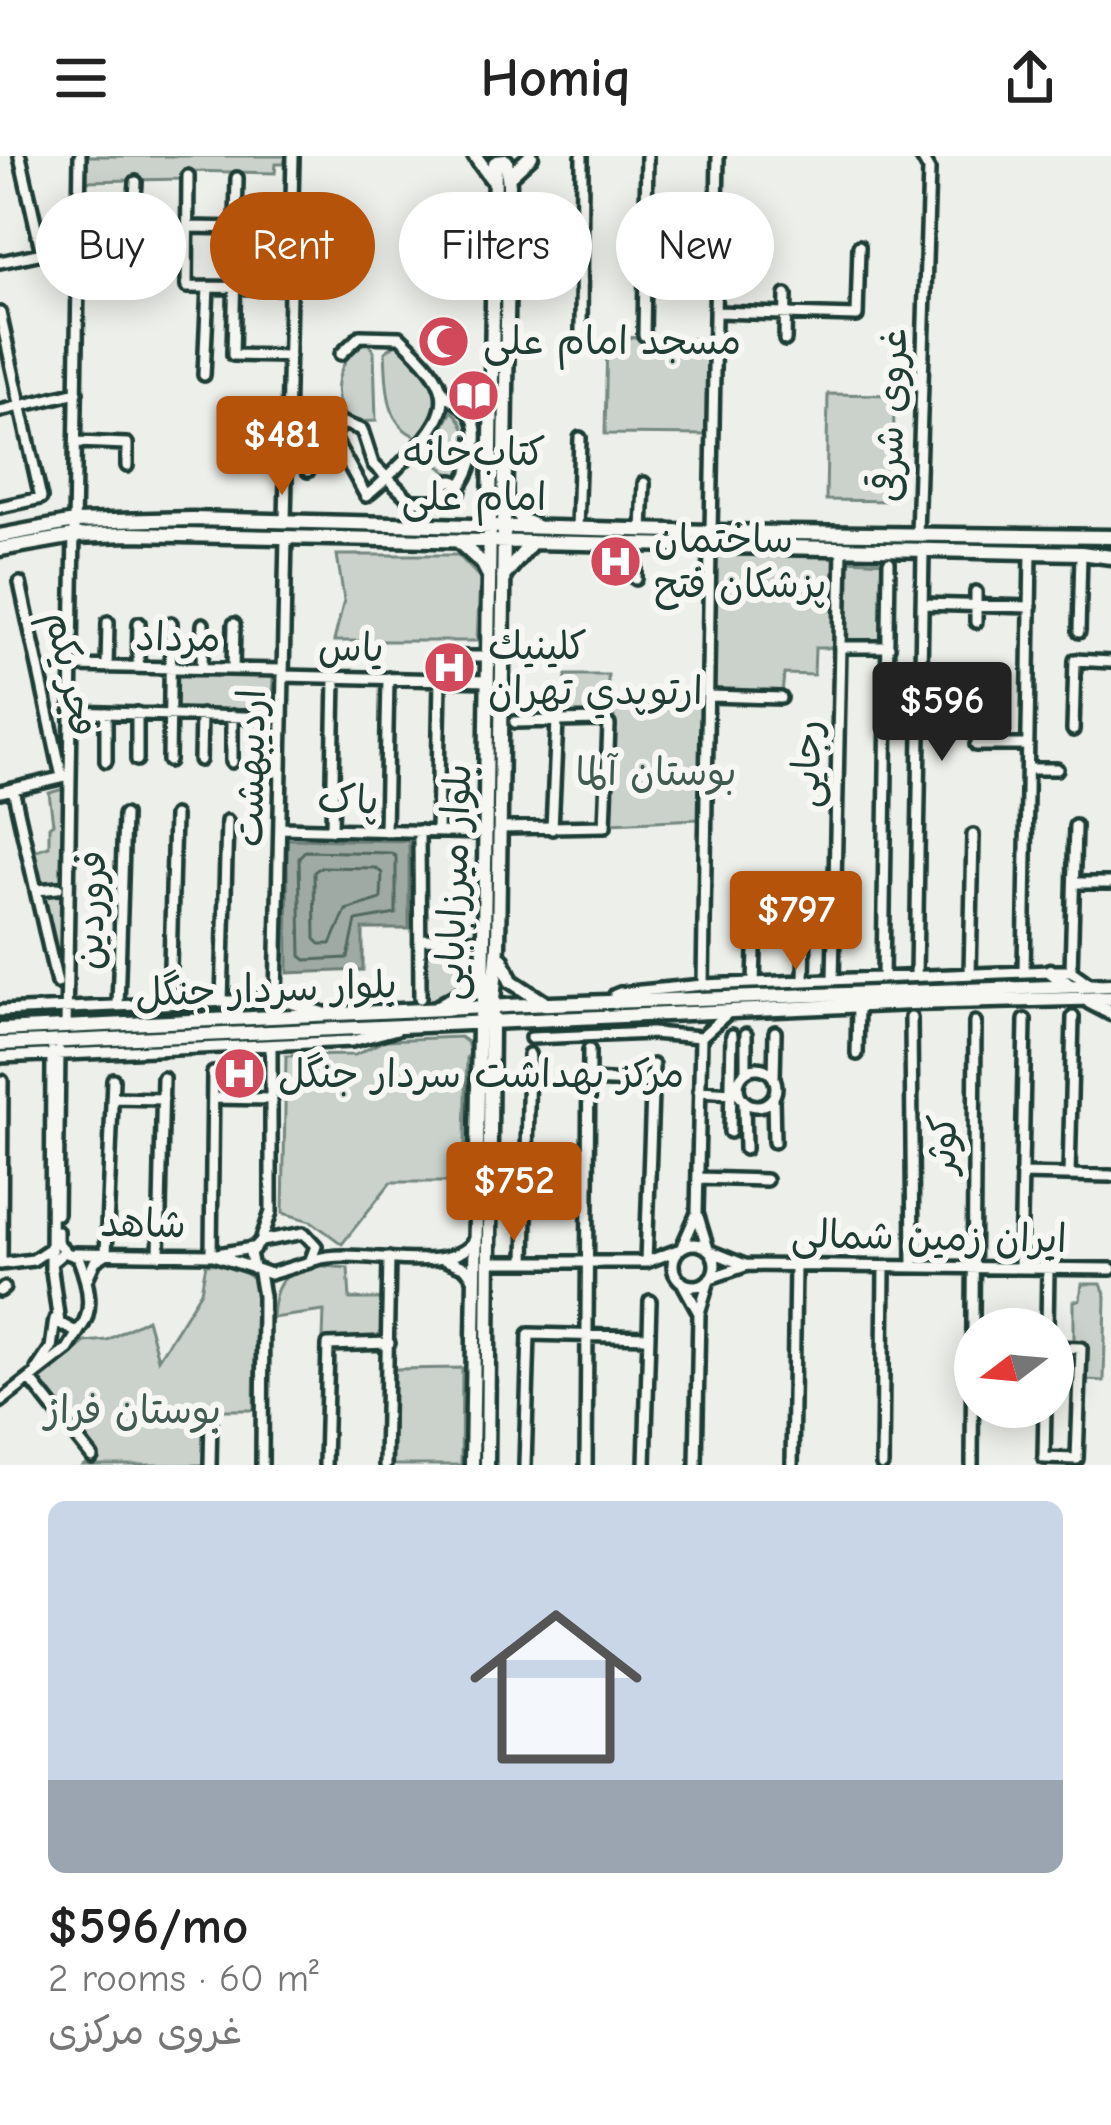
<!DOCTYPE html>
<html lang="en">
<head>
<meta charset="utf-8">
<style>
	:root { --surface:#fff; --page:#f2f2f2; --text:#222; --muted:#767676; --line:#e0e0e0; --accent:#b45309 }
	body { margin:0; font-family:"Comic Neue","Playpen Sans Arabic",sans-serif; background:var(--page); color:var(--text); height:100vh; display:flex; flex-direction:column; font-size:45px; white-space:nowrap }
	* { box-sizing:border-box; margin:0 }
	p { font-size:39px; color:var(--muted) }
	.icon { flex:none; width:66px; height:66px; fill:none; stroke:currentColor; stroke-width:2; stroke-linecap:round; stroke-linejoin:round }
	.map { position:relative; height:1309px; overflow:hidden }
	.details { display:flex; flex-direction:column; background:var(--surface); flex:1 }
	.details>* { flex:none }
	.banner { position:absolute; left:36px; top:36px; width:1041px; height:108px; display:flex; gap:24px }
	.needle { width:78px; rotate:254deg }
	.fabs { position:absolute; left:954px; top:1152px; display:grid; gap:24px }
	.fabs a { display:grid; place-items:center; width:120px; height:120px; border-radius:50%; background:var(--surface); box-shadow:0 6px 30px #0003; font-size:60px }
	.price { position:absolute; translate:-50% -102px; padding:0 27px; border-radius:12px; background:var(--accent); color:#fff; font-size:39px; line-height:78px; filter:drop-shadow(0 3px 6px #0008) }
	.price::after { content:''; position:absolute; left:50%; top:72px; width:36px; height:27px; margin-left:-18px; background:inherit; clip-path:polygon(0 0,100% 0,50% 100%) }
	.price.selected { background:#222; color:#fff }
	ul { padding:0; list-style:none }
	li { display:grid; align-content:center; gap:24px; height:636px; padding:0 48px }
	li+li { border-top:3px solid var(--line) }
	li span { display:grid; place-items:center; height:372px; border-radius:18px; color:#555 }
	li>.icon { margin-inline-start:auto }
	span .icon { width:216px; height:216px; fill:#fffc; stroke-width:1 }
	li b { font-size:51px }
	.tag { padding:0 42px; border-radius:54px; background:var(--surface); box-shadow:0 6px 30px #0003; font-size:42px; line-height:108px }
	.tag.selected { background:var(--accent); color:#fff }
	header { display:flex; justify-content:space-between; align-items:center; height:156px; padding:0 48px; background:var(--surface); font-size:54px; font-weight:800 }
	.map>svg:first-child { display:block }
	.green { fill:#cbd2cc; stroke:#758880; stroke-width:3 }
	.water { fill:#9faaa4; stroke:#6c7e77; stroke-width:3 }
	.lines { fill:none; stroke-linecap:round; stroke-linejoin:round }
	.shore { stroke:#526961; stroke-width:3 }
	.minor-casing { stroke:#1f3d34; stroke-width:18 }
	.major-casing { stroke:#1f3d34; stroke-width:21 }
	.minor { stroke:#f6f6f2; stroke-width:9 }
	.major { stroke:#f6f6f2; stroke-width:12 }
	.labels { text-anchor:middle; dominant-baseline:central; stroke-width:12; stroke-linejoin:round; paint-order:stroke }
	.poi-label { font-size:39px; fill:#1f3d34; stroke:#f6f6f2; text-anchor:start }
	.street-label { font-size:39px; fill:#1f3d34; stroke:#f6f6f2 }
	.park-label { font-size:39px; fill:#415b52; stroke:#f6f6f2 }
</style>
</head>
<body>
<header><svg class="icon" aria-label="menu" viewBox="0 0 24 24"><path d="M4 6h16M4 12h16M4 18h16"/></svg>Homiq<svg class="icon" aria-label="share" viewBox="0 0 24 24"><path d="M12 15V3M7 8l5-5 5 5M5 13v7h14v-7"/></svg></header>
<div class="map">
<svg width="1111" height="1309" viewBox="0 0 1111 1309">
	<rect width="100%" height="100%" fill="#edefea"/>
	<filter id="ink" filterUnits="userSpaceOnUse"><feTurbulence type="fractalNoise" baseFrequency=".00833" numOctaves="2"/><feDisplacementMap in="SourceGraphic" scale="24" xChannelSelector="R" yChannelSelector="G"/><feConvolveMatrix kernelMatrix="1 2 1 2 8 2 1 2 1" color-interpolation-filters="sRGB"/></filter>
	<g filter="url(#ink)">
		<path class="green" d="M85,0H286L284,8H276L275,17L183,15L182,23L85,25Z
			M607,181L707,183V279L605,278Z
			M364,186L369,187L374,196L376,265L350,266C327,241 338,203 364,186Z
			M397,187L435,229V267L423,282C384,275 387,227 385,196Z
			M828,238L894,239L893,345L826,344Z
			M452,255C471,270 470,306 455,323L432,304L430,296Z
			M337,399H458L480,422L477,485H334L344,444Z
			M716,399L838,400L836,492H815L814,519L784,518L782,539L713,535Z
			M845,404L887,406L886,489L843,488Z
			M176,518L273,519L272,558L175,554Z
			M566,519H608V544H703L699,663L610,667L614,561L564,559Z
			M63,633L61,811L58,812L33,695L49,690V670L53,667L49,637Z
			M475,791C477,818 453,844 426,846L428,792Z
			M460,881L467,886L470,897L467,902L464,1026H391L342,1088L311,1065L283,1057L286,900L355,899L386,884Z
			M236,1107L256,1127L254,1254H207L205,1309H84L98,1300L41,1230V1221L85,1186L107,1184L147,1163L158,1203L201,1135L206,1108Z
			M313,1109L348,1112L350,1143H382L385,1181L323,1182L324,1155L272,1162C274,1129 281,1118 313,1109Z
			M1082,1128H1101L1106,1140L1104,1225L1086,1224L1087,1199L1082,1188L1074,1187V1145L1080,1144Z
			M462,1212L461,1309H393L394,1213Z"/>
		<path class="water" d="M287,683L409,685V773H363V814L288,817Z"/>
		<g class="lines">
			<path class="shore" d="M305,695L391,697L396,701V758L356,765L348,802L306,804L301,800L299,701Z
				M321,711L376,712L382,717L381,743L346,754L331,788H320L315,783L314,716Z"/>
			<defs>
				<path id="minor" d="M20,0L42,97
					M188,20L187,131L290,132
					M237,22L233,199L289,200
					M80,69L133,71L136,26
					M188,71L292,73
					M0,106L80,89
					M716,156L857,160L859,90
					M0,157L41,342L0,351
					M581,178L582,0
					M644,179L647,0
					M785,184L786,139
					M204,219L208,131
					M442,234C449,245 457,244 466,253C485,271 474,313 460,330
					M0,255L77,236
					M334,278L343,267L362,274L373,308L411,345H439L447,339
					M77,286L127,288V310
					M308,315L299,304L298,288L312,276L330,275L366,340C382,329 395,313 409,300C461,248 449,227 400,181L360,180L341,198
					M444 333a8 8 0 1 1 16 0a8 8 0 1 1-16 0Z
					M285,366L293,0
					M577,373L580,282
					M642,374L644,327
					M711,376L718,0
					M917,378L929,14L921,0
					M636,390V423
					M20,427L62,621
					M922,448L1031,451
					M976,466V436
					M1079,476L1081,397
					M840,491H889
					M443,501H489
					M72,510L283,514
					M107,511L108,466
					M138,511L139,467
					M202,512L203,468
					M233,513L234,468
					M283,520L489,525
					M709,540L781,542
					M71,556L282,562
					M1073,574L1075,504L1111,506
					M976,589H1028
					M137,604V557
					M200,604L201,559
					M106,605V557
					M169,605L171,467
					M232,606V560
					M1028,613H1057
					M13,633L57,827
					M0,636L65,621
					M280,672L487,677
					M500,672L605,670L609,569L601,564L515,566
					M552,673L557,565
					M332,674L335,521
					M385,675L388,522
					M419,675L420,842
					M437,676L440,524
					M1074,727H1111
					M37,734L58,732
					M420,783L479,784
					M1071,815L1075,670
					M1024,816L1031,396
					M970,818L973,679
					M916,820L923,395
					M883,822L889,406
					M833,824L842,393
					M804,825L805,771
					M754,827L756,764
					M703,829L710,391
					M276,843L286,381
					M222,846L227,665
					M169,848L174,660
					M615,848V839L620,837L703,829L1050,815H1071L1092,830
					M118,850L124,659
					M0,855L276,843L321,856
					M911,862L913,1111
					M66,872L80,0
					M746,878V915
					M701,881L697,1057L708,1093
					M531,882L651,877L701,881L729,856
					M857,898L858,850
					M0,901L352,885L397,873
					M738 931a19 19 0 1 1 38 0a19 19 0 1 1-38 0Z
					M774,922L775,876
					M589,924L652,927
					M699,935L733,937
					M112,942L163,943
					M213,942L272,943
					M773,942L774,986
					M744,945L745,993
					M730,976L732,879
					M1021,1018L1111,1020
					M1069,1019L1073,861
					M698,1022L766,1024
					M57,1058L59,895
					M57,1075V1086L66,1096
					M304,1077L316,1090L310,1106L270,1118L253,1112L250,1097L261,1085Z
					M261,1085L271,1056V889
					M673 1109a21 21 0 1 1 42 0a21 21 0 1 1-42 0Z
					M682,1091L697,1057
					M710,1095L745,1109L1111,1113
					M64,1096L78,1101C87,1123 96,1153 80,1173L74,1175L59,1167L51,1107Z
					M75,1097L211,1099L252,1092
					M159,1099L163,922
					M211,1099L213,917
					M216,1100L251,1111
					M443,1103L466,1112L473,1122
					M314,1104C358,1089 447,1124 475,1084
					M489,1106H646L678,1094
					M525,1106L529,898
					M646,1106L653,909
					M0,1108L33,1104L51,1092
					M1,1108L2,925
					M1020,1112L1025,864
					M51,1113L52,896
					M259,1117L263,1140L262,1309
					M710,1122L745,1110
					M86,1125L95,1105L106,1098L113,923
					M682,1126L699,1157
					M0,1135L4,1132
					M1047,1173L1048,1113
					M37,1213L51,1192L55,1163
					M30,1223L92,1301
					M0,1246L68,1193L80,1173
					M1045,1251L1044,1302L1077,1303L1081,1192L1053,1191
					M210,1309L211,1259
					M325,1309L328,1189L389,1187
					M385,1309L389,1102
					M525,1309L529,1178L649,1181
					M586,1309L589,894
					M645,1309L650,1145
					M696,1309L699,1157L709,1124
					M792,1309L795,1110
					M882,1309L884,1111
					M972,1309L975,866"/>
				<path id="major" d="M475,0L492,23
					M509,20L531,0
					M504,341L524,365L537,371
					M0,380L74,366L192,363L711,376L1111,381
					M458,385L483,408L488,418
					M0,393L74,380L129,378L1081,397L1111,401
					M503,421L532,386
					M501,802L511,825L543,846
					M1050,815L1070,830
					M1090,846L1111,857
					M438,851L463,836L480,806
					M0,874L550,848L1111,829
					M0,888L911,847L1111,842
					M472,1309L479,868L483,851L495,7
					M487,1309L491,867L498,790L509,28L506,5L497,6L494,11"/>
			</defs>
			<use href="#minor" class="minor-casing"/>
			<use href="#major" class="major-casing"/>
			<use href="#minor" class="minor"/>
			<use href="#major" class="major"/>
		</g>
	</g>
	<defs>
		<symbol id="mosque-disc" viewBox="-11 -11 22 22"><circle r="9.5" fill="#d1495b" stroke="#f6f6f2"/><path d="M3.5-4.9A6 6 0 1 0 3.5 4.9A5 5 0 1 1 3.5-4.9Z" fill="#fff"/></symbol>
		<symbol id="library-disc" viewBox="-11 -11 22 22"><circle r="9.5" fill="#d1495b" stroke="#f6f6f2"/><path d="M-6-4Q-3-5.5-.7-3.5V5Q-3 3-6 4ZM6-4Q3-5.5 .7-3.5V5Q3 3 6 4Z" fill="#fff"/></symbol>
		<symbol id="hospital-disc" viewBox="-11 -11 22 22"><circle r="9.5" fill="#d1495b" stroke="#f6f6f2"/><path d="M-5-5h3v3.5h4V-5h3V5h-3V1.5h-4V5h-3Z" fill="#fff"/></symbol>
	</defs>
	<g fill-rule="evenodd">
		<use href="#mosque-disc" x="414" y="156" width="59" height="59"/>
		<use href="#library-disc" x="444" y="210" width="59" height="59"/>
		<use href="#hospital-disc" x="586" y="376" width="59" height="59"/>
		<use href="#hospital-disc" x="420" y="482" width="59" height="59"/>
		<use href="#hospital-disc" x="210" y="888" width="59" height="59"/>
	</g>
	<g class="labels">
		<g class="poi-label">
			<text x="483" y="185">مسجد امام علی</text>
			<text x="474" y="296" text-anchor="middle">کتاب‌خانه<tspan x="474" dy="45">امام علی</tspan></text>
			<text x="654" y="383">ساختمان<tspan x="654" dy="45">پزشکان فتح</tspan></text>
			<text x="488" y="490">كلينيك<tspan x="488" dy="45">ارتوپدي تهران</tspan></text>
			<text x="278" y="918">مرکز بهداشت سردار جنگل</text>
		</g>
		<g class="street-label">
			<text transform="translate(891 259) rotate(-88)">غروی شرقی</text>
			<text transform="translate(178 482) rotate(1)">مرداد</text>
			<text transform="translate(351 492) rotate(1)">یاس</text>
			<text transform="translate(71 518) rotate(78)">فجر یکم</text>
			<text transform="translate(807 608) rotate(-89)">رجایی</text>
			<text transform="translate(251 612) rotate(-89)">اردیبهشت</text>
			<text transform="translate(348 644) rotate(2)">پاک</text>
			<text transform="translate(454 726) rotate(-88)">بلوار میرزابابایی</text>
			<text transform="translate(91 754) rotate(-88)">فروردین</text>
			<text transform="translate(266 833) rotate(-2)">بلوار سردار جنگل</text>
			<text transform="translate(943 988) rotate(-89)">کوثر</text>
			<text transform="translate(143 1068) rotate(1)">شاهد</text>
			<text transform="translate(929 1081) rotate(1)">ایران زمین شمالی</text>
		</g>
		<g class="park-label">
			<text x="656" y="616">بوستان آلما</text>
			<text x="133" y="1254">بوستان فراز</text>
		</g>
	</g>
</svg>
<div class="fabs">
<a><svg class="needle" viewBox="-14 -14 28 28"><path d="M0-13l5 13h-10z" fill="#e53935"/><path d="M0 13l5-13h-10z" fill="#767676"/></svg></a>
</div>
<b class="price" style="left:282px;top:342px">$481</b>
<b class="price selected" style="left:942px;top:608px">$596</b>
<b class="price" style="left:796px;top:817px">$797</b>
<b class="price" style="left:514px;top:1088px">$752</b>
<div class="banner">
<a class="tag">Buy</a>
<a class="tag selected">Rent</a>
<a class="tag">Filters</a>
<a class="tag">New</a>
</div>
</div>
<section class="details">
<ul>
<li><span style="background:linear-gradient(#c9d6e8 75%,#9aa5b1 0)"><svg class="icon" aria-label="home" viewBox="0 0 24 24"><path d="M3 11l9-7 9 7M6 9v11h12V9"/></svg></span><div><b>$596/mo</b><p>2 rooms · 60 m²</p><p>غروی مرکزی</p></div></li>
</ul>
</section>
</body>
</html>
